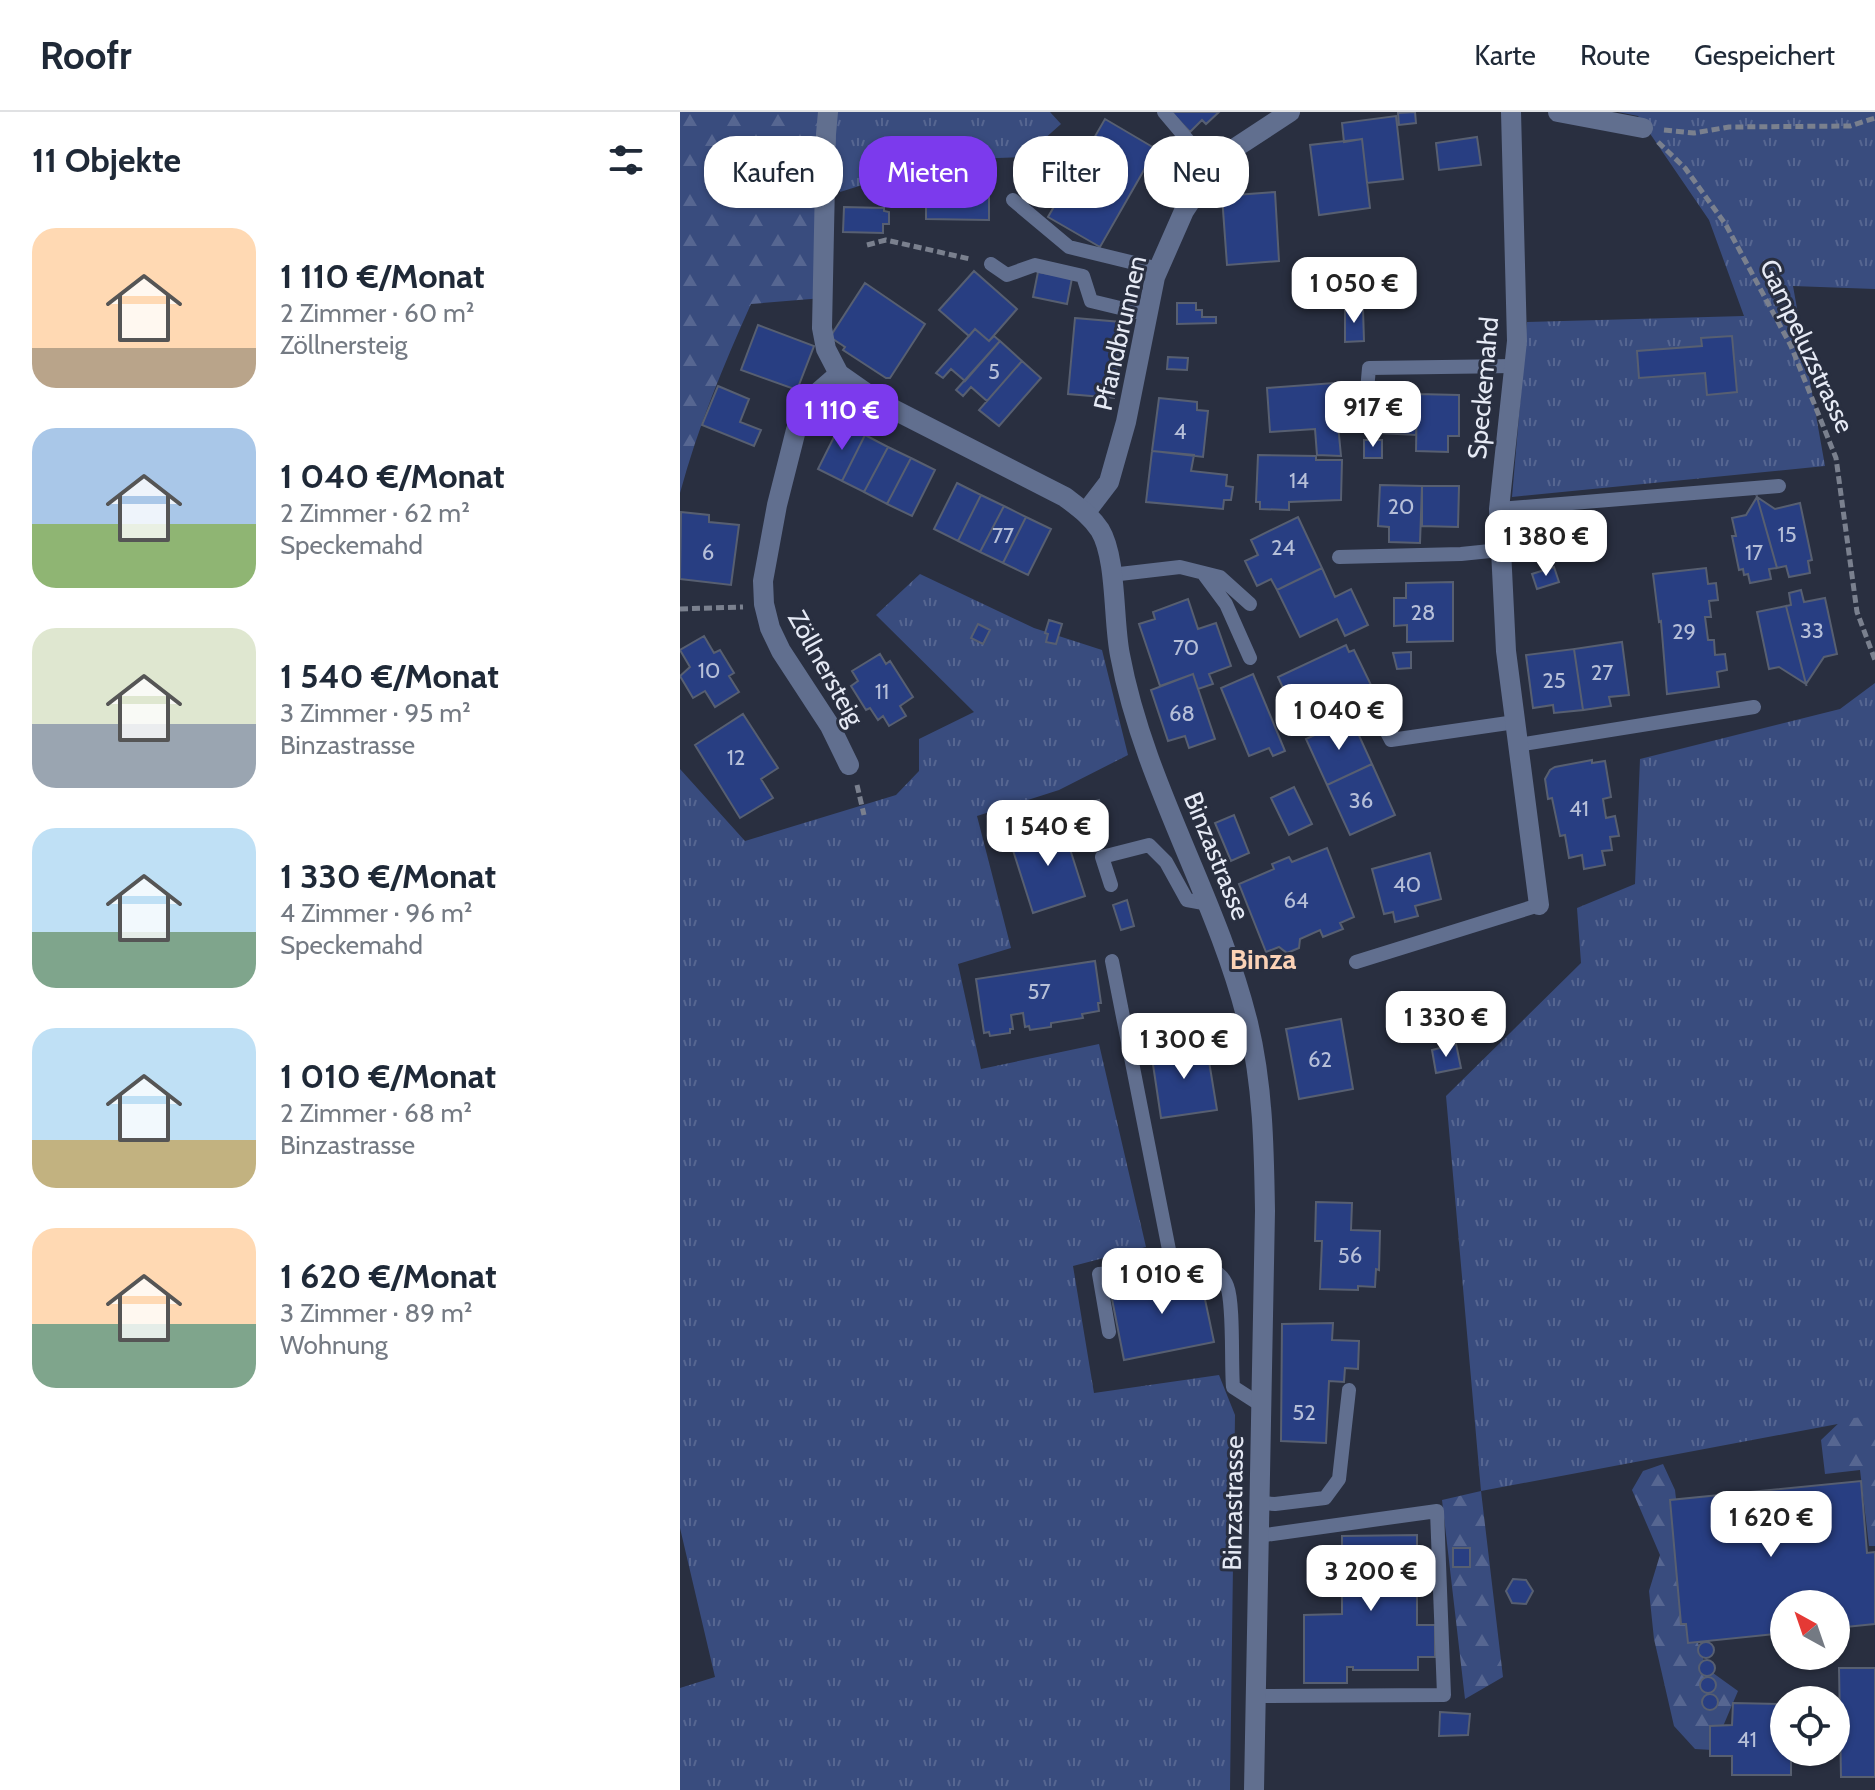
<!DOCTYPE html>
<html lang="de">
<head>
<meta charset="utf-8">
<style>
	:root { --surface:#fff; --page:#f2f2f3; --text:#1f2937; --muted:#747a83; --line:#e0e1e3; --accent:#7c3aed }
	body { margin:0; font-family:Cabin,sans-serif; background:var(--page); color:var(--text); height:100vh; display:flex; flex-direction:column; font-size:30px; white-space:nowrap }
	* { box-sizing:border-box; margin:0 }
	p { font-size:26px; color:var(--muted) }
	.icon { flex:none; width:44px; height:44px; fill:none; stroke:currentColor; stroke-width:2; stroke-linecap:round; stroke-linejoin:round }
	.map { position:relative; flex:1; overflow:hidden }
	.panel { display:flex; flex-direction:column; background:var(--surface); width:680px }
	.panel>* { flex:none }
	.guide { position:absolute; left:24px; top:24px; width:760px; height:72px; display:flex; gap:16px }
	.needle { width:52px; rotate:320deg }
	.buttons { position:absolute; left:1090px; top:1478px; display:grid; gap:16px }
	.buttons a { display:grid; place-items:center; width:80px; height:80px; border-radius:50%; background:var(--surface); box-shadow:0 2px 6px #0004; font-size:40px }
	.price { position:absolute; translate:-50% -68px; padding:0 18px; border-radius:16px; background:#fff; color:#222; font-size:26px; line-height:52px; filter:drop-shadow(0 2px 4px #0008) }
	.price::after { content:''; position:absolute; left:50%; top:48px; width:24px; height:18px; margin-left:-12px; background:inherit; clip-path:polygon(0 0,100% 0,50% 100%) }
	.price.selected { background:var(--accent); color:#fff }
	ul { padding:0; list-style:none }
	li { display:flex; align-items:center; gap:24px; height:200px; padding:0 32px }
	li span { display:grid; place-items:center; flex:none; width:224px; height:160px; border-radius:24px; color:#555 }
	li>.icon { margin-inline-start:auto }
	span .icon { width:96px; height:96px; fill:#fffc; stroke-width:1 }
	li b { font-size:34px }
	h2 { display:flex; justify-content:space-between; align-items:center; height:96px; padding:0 32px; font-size:34px }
	.chip { padding:0 28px; border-radius:32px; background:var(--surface); box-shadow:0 2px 6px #0004; font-size:28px; line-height:72px }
	.chip.selected { background:var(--accent); color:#fff }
	header { display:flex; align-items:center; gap:48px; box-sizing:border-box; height:112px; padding:0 40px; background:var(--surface); border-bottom:2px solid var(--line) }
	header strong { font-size:38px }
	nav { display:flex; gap:44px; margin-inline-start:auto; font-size:28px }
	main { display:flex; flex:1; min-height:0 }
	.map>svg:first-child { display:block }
	.grass { fill:url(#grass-tufts) }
	.forest { fill:url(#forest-firs) }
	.building { fill:#283e82; stroke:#575f71; stroke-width:2 }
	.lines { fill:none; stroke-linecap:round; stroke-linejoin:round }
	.path { stroke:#7a808e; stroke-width:5; stroke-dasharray:8 4; stroke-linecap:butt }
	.service { stroke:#616f8f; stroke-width:14 }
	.minor { stroke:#616f8f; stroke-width:20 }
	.tertiary { stroke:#616f8f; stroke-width:20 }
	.labels { text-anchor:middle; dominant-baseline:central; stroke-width:6; stroke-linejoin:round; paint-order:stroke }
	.number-label { font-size:22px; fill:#b6bfd8 }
	.street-label { font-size:26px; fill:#e6eaf5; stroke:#292f40 }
	.neighbourhood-label { font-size:28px; font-weight:bold; fill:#fbd2b6; stroke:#292f40 }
</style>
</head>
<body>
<header>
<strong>Roofr</strong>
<nav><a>Karte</a><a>Route</a><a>Gespeichert</a></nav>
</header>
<main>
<section class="panel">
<h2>11 Objekte<svg class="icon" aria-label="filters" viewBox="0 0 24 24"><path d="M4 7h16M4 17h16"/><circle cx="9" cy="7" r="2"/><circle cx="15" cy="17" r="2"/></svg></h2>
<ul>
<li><span style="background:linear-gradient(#ffd9b3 75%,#b9a48a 0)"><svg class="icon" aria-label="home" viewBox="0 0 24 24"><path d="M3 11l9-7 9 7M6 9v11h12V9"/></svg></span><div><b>1 110 €/Monat</b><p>2 Zimmer · 60 m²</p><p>Zöllnersteig</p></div></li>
<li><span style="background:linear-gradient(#a9c7e8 60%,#8fb573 0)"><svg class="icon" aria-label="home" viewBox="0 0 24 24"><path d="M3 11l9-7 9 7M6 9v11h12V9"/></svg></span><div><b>1 040 €/Monat</b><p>2 Zimmer · 62 m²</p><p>Speckemahd</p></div></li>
<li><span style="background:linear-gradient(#dfe7d0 60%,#9aa5b1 0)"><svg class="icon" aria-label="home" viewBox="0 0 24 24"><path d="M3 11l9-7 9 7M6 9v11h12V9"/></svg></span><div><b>1 540 €/Monat</b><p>3 Zimmer · 95 m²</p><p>Binzastrasse</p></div></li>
<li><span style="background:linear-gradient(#bfe0f5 65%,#7fa58c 0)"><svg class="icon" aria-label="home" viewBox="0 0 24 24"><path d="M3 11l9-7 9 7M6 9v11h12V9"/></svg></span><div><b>1 330 €/Monat</b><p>4 Zimmer · 96 m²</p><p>Speckemahd</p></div></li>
<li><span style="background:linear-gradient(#bfe0f5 70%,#c2b280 0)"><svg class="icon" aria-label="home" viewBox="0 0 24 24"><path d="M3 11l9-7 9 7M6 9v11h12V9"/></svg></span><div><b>1 010 €/Monat</b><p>2 Zimmer · 68 m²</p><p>Binzastrasse</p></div></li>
<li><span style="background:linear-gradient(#ffd9b3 60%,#7fa58c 0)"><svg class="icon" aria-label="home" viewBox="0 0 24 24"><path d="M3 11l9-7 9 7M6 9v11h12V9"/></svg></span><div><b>1 620 €/Monat</b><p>3 Zimmer · 89 m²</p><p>Wohnung</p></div></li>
</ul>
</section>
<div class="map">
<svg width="1195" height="1678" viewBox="0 0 1195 1678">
	<defs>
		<pattern id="grass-tufts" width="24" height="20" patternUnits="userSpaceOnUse" patternTransform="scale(2)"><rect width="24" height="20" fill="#394c7e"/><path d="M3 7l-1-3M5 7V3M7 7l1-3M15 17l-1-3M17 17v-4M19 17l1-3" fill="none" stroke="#566691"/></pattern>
		<pattern id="forest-firs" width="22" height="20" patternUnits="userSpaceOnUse" patternTransform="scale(2)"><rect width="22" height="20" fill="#394c7e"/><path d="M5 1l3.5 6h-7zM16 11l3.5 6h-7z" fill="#566691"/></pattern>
	</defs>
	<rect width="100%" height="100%" fill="#292f40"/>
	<path class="grass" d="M156,0H370L381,12L344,45L263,48L160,80L154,21Z
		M938,0H1195V177L1113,174L1145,354L832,385L847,210L1064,204L1029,108L958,4Z
		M240,462L354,516L422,538L448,643L379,678L297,704L331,836L278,852L301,957L419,932L466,1135L393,1154L414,1281L539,1263L555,1303L550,1678H0V1576L35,1565L0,1416V657L65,729L216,683L239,659V627L294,600L196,503Z
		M1195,571V1305L801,1379L766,984L901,851L897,796L955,772L960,647L1160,597Z"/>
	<path class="forest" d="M0,0H148L143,186L71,192C43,254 18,315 0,381Z
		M1195,1304V1434H1189L1180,1358L1145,1362L1141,1328L1163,1307Z
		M983,1352L995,1378L1009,1502L1026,1556L1058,1579L1033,1638L1015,1637L994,1614L974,1527L969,1479L980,1443L952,1378L963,1359Z
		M801,1379L823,1565L785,1587L762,1388Z"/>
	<path class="building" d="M491,0H539L526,12L522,8L510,20Z
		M735,0L736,11L719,13L718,1Z
		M716,4L723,67L687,71L682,27L664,30L662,11Z
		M425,7L476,37L420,135L368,105L391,65L378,57L376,47L380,41L387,40L402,47Z
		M797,25L801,53L759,58L756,31Z
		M682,27L690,96L639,103L630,33Z
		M246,71H309V108L246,107Z
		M595,80L599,149L547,153L542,84Z
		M164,95L204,96V99L209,100V112H203V121L163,120Z
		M294,159L337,197L309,229L295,217L289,224L259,198Z
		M358,160L392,166L387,192L353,185Z
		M659,161H670L671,177L665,178V190L656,191L655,178H660Z
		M185,171L245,212L210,266H206L163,238L165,235L150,225Z
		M497,191H516V198H522V205H536V211L497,212Z
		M665,197H683L684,229L665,230Z
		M395,206L441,210L434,286L388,282Z
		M78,213L134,234L117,278L61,258Z
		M295,217L309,229L314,224L320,229L285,269L271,257L263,266L256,261Z
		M1052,224L1057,280L1027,283L1025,261L959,266L957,239L1022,234L1021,226Z
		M320,229L342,249L307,289L291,275L283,284L276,278Z
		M488,245L508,246L507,258L487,257Z
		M342,249L361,266L319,314L299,298Z
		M654,271L661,344L637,343L635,317L590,320L587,276Z
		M38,274L69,287L60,310L81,318L74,334L22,313Z
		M700,281L737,282L736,323L699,321Z
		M737,282L779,283V324H768V340L736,339Z
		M479,286L517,290V298L528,299L523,345L472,339Z
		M161,311L185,323L162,369L138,357Z
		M185,323L208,335L184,380L162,369Z
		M684,328H702V346H684Z
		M208,335L231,346L207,392L184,380Z
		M472,339L514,343L511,359L547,363L546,374L553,375L551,388H544L543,397L466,390Z
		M578,343L636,344V348H662L661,388L609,390V398L580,397V390H576Z
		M231,346L255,358L232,404L207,392Z
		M277,371L301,383L278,429L254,417Z
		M700,373L742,374L740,431L709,430V415L698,414Z
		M742,374H779L778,415L742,414Z
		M301,383L324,394L300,440L278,429Z
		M1077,385L1095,397L1120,391L1132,448L1128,449L1130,461L1109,465L1106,454L1097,456Z
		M1077,385L1097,456L1089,457L1091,467L1070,471L1068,462L1064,463L1063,457L1059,458L1052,424H1056L1052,406L1066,403Z
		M324,394L346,405L323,451L300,440Z
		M1,400L29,403V410L59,413L51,473L0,467Z
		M346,405L371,417L348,463L323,451Z
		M618,405L642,456L597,478L591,467L577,474L565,449L578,443L571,428Z
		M874,455L879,470L857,477L852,462Z
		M642,456L655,485L671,477L688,513L665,524L657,507L620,525L597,478Z
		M1026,456L1028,472L1036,471L1038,488L1029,489L1031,505H1025L1028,528H1034L1035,543L1045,542L1047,558L1037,560L1039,575L987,582L981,509L979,510L973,462Z
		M773,470V529L727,530V513L714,514V486H726V471Z
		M1121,478L1124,490L1145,486L1157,542L1144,545L1126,572L1106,494L1111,493L1109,481Z
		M508,487L518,517L536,511L551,554L529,562L533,572L518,577L513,562L480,574L459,512L475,507L473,500Z
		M1106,494L1126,572L1099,555L1089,557L1077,500Z
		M369,508L382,512L376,532L366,530L368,522L365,521Z
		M298,512L310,518L303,532L291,526Z
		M24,524L34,541L40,538L54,561L49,564L59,580L35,595L25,579L13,586L0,564L10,555L0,538Z
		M942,530L949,583L929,585L931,594L903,598L894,537Z
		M666,533L669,540L674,538L691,573L629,603L620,584L609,589L598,565Z
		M894,537L903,598L874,601L873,593L853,596L846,543Z
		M731,540V556L717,557L713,541Z
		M200,542L206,552L210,549L233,585L220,594L226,604L209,614L203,604L198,608L190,596L186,598L171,574L178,569L172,559Z
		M513,562L535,627L509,636L505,624L488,629L471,578Z
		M573,562L605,639L593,644L589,636L569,644L541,576Z
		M63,602L98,656L81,667L93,686L60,706L15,633Z
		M671,606L692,652L647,673L626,627Z
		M912,648V651L925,649L931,685L923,687L926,706L935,704L939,724L930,725L932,738L922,739L925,753L904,757L902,743L889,746L885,723L880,724L872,686L868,687L865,667L870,658L875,655Z
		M692,652L715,703L670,723L647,673Z
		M614,675L632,712L609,723L591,686Z
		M419,688L426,709L401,718L394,696Z
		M554,703L569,741L551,749L535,711Z
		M382,712L405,784L353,801L330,729Z
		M647,736L674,805L660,811L663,817L643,825L640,818L620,827L619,836L607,841L599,835L586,840L559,772L594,757L592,752L609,745L612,750Z
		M750,741L761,787L735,794L738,804L715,810L713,800L704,802L692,757Z
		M447,788L454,814L441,818L433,793Z
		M415,849L421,891H418L419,899L402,902L403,906L371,911V915L350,918L349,914L345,915L343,901L331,903L333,917H330V921L310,924L309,920L304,921L296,867Z
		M661,907L673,977L619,987L606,917Z
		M526,931L537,998L481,1006L471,939Z
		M776,932L781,956L756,961L752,938Z
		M636,1090L672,1091L671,1118L700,1119L699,1158L696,1157L695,1175L678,1174V1178L640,1177L642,1129H635Z
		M519,1159L534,1230L444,1248L430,1177Z
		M653,1211L652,1228L679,1229L678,1257L665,1256L664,1270L649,1269L646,1331L601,1329L602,1212Z
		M1181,1369L1187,1441L1195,1440V1512L1156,1516V1492H1104V1521L1008,1531L1006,1512H1001L990,1388Z
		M737,1423V1451H743V1474H737V1513H755V1545H738V1558H673V1555H667V1571H624V1503L662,1502V1424Z
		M773,1436H790V1455H773Z
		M833,1467L846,1468L853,1479L846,1492L832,1491L826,1479Z
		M1018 1538a8 8 0 1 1 16 0a8 8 0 1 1-16 0Z
		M1019 1556a8 8 0 1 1 16 0a8 8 0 1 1-16 0Z
		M1159,1556H1195V1665H1161Z
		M1020 1573a8 8 0 1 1 16 0a8 8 0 1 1-16 0Z
		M1022 1590a8 8 0 1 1 16 0a8 8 0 1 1-16 0Z
		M1053,1591L1104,1592V1640H1111V1663H1052V1644H1030V1614L1052,1613Z
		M760,1600L790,1602L788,1623L759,1624Z"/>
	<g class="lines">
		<path class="path" d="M984,18L1014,21L1049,15L1170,14L1195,6
			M978,30L1005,56L1046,113L1111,234L1156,346L1177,500L1195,548
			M187,133L206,128L290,147
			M0,497L63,495
			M177,673L184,703"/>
		<path class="service" d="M484,0L532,57
			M333,88L389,135L479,157
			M311,152L327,163L355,153L403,164L411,189L469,203
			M685,301L689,256L834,254
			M819,397L1099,374
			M659,445L781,442L820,438
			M523,461L546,492L570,546
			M431,463L500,455L540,465L570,492
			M689,587L711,628L835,610
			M838,633L1074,595
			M431,773L422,745L469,733L486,750L507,788L529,792
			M432,849L492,1153
			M676,850L859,793
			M429,1220L419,1162C451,1158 532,1134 547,1174C554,1192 551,1252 553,1275L581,1293
			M579,1391L595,1392L645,1386L659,1367L669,1278
			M575,1584L764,1583L757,1399L578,1424"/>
		<path class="minor" d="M831,0L837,229L819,397L826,539L859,793
			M878,0L963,16
			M159,262L136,282L116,318L97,393L83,469L84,492L90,516L101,539L150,614L169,653
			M406,400L429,370L446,310L475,165L504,99L532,57L552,38L610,0"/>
		<path class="tertiary" d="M148,0L146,22L142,216L146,237L159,262L199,290L385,385C398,395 411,404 420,418C437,446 433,509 440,543C464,672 537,785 568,911C583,973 584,1035 585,1099L574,1678"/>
	</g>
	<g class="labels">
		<g class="number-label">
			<text x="314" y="259">5</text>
			<text x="500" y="319">4</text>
			<text x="619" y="368">14</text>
			<text x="721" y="394">20</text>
			<text x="1107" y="422">15</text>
			<text x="323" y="423">77</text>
			<text x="603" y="435">24</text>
			<text x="28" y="440">6</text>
			<text x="1074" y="440">17</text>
			<text x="743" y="500">28</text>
			<text x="1132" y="518">33</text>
			<text x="1004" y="519">29</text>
			<text x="506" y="535">70</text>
			<text x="29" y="558">10</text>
			<text x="922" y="560">27</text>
			<text x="874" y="568">25</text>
			<text x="202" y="579">11</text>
			<text x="502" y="601">68</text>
			<text x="56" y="645">12</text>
			<text x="681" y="688">36</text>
			<text x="899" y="696">41</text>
			<text x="727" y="772">40</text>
			<text x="616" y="788">64</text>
			<text x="359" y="879">57</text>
			<text x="640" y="947">62</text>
			<text x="670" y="1143">56</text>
			<text x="624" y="1300">52</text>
			<text x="1067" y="1627">41</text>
		</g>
		<g class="street-label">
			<text transform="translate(440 221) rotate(-77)">Pfandbrunnen</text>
			<text transform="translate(1127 234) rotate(65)">Gampeluzstrasse</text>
			<text transform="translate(803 276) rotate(-85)">Speckemahd</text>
			<text transform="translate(146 556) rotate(61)">Zöllnersteig</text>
			<text transform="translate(537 744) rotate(68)">Binzastrasse</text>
			<text transform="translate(553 1391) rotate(-89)">Binzastrasse</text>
		</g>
		<g class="neighbourhood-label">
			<text x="583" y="847">Binza</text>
		</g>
	</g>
</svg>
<div class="buttons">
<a><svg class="needle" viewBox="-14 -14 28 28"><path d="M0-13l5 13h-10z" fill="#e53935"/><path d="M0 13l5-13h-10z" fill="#747a83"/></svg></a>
<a><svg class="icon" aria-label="locate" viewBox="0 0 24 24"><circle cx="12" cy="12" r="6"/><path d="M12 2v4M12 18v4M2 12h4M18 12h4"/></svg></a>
</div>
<b class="price" style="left:674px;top:213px">1 050 €</b>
<b class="price" style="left:693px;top:337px">917 €</b>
<b class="price selected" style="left:162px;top:340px">1 110 €</b>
<b class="price" style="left:866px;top:466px">1 380 €</b>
<b class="price" style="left:659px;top:640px">1 040 €</b>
<b class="price" style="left:368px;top:756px">1 540 €</b>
<b class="price" style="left:766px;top:947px">1 330 €</b>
<b class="price" style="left:504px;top:969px">1 300 €</b>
<b class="price" style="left:482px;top:1204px">1 010 €</b>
<b class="price" style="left:1091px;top:1447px">1 620 €</b>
<b class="price" style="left:691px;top:1501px">3 200 €</b>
<div class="guide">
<a class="chip">Kaufen</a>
<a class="chip selected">Mieten</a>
<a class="chip">Filter</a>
<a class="chip">Neu</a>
</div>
</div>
</main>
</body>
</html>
